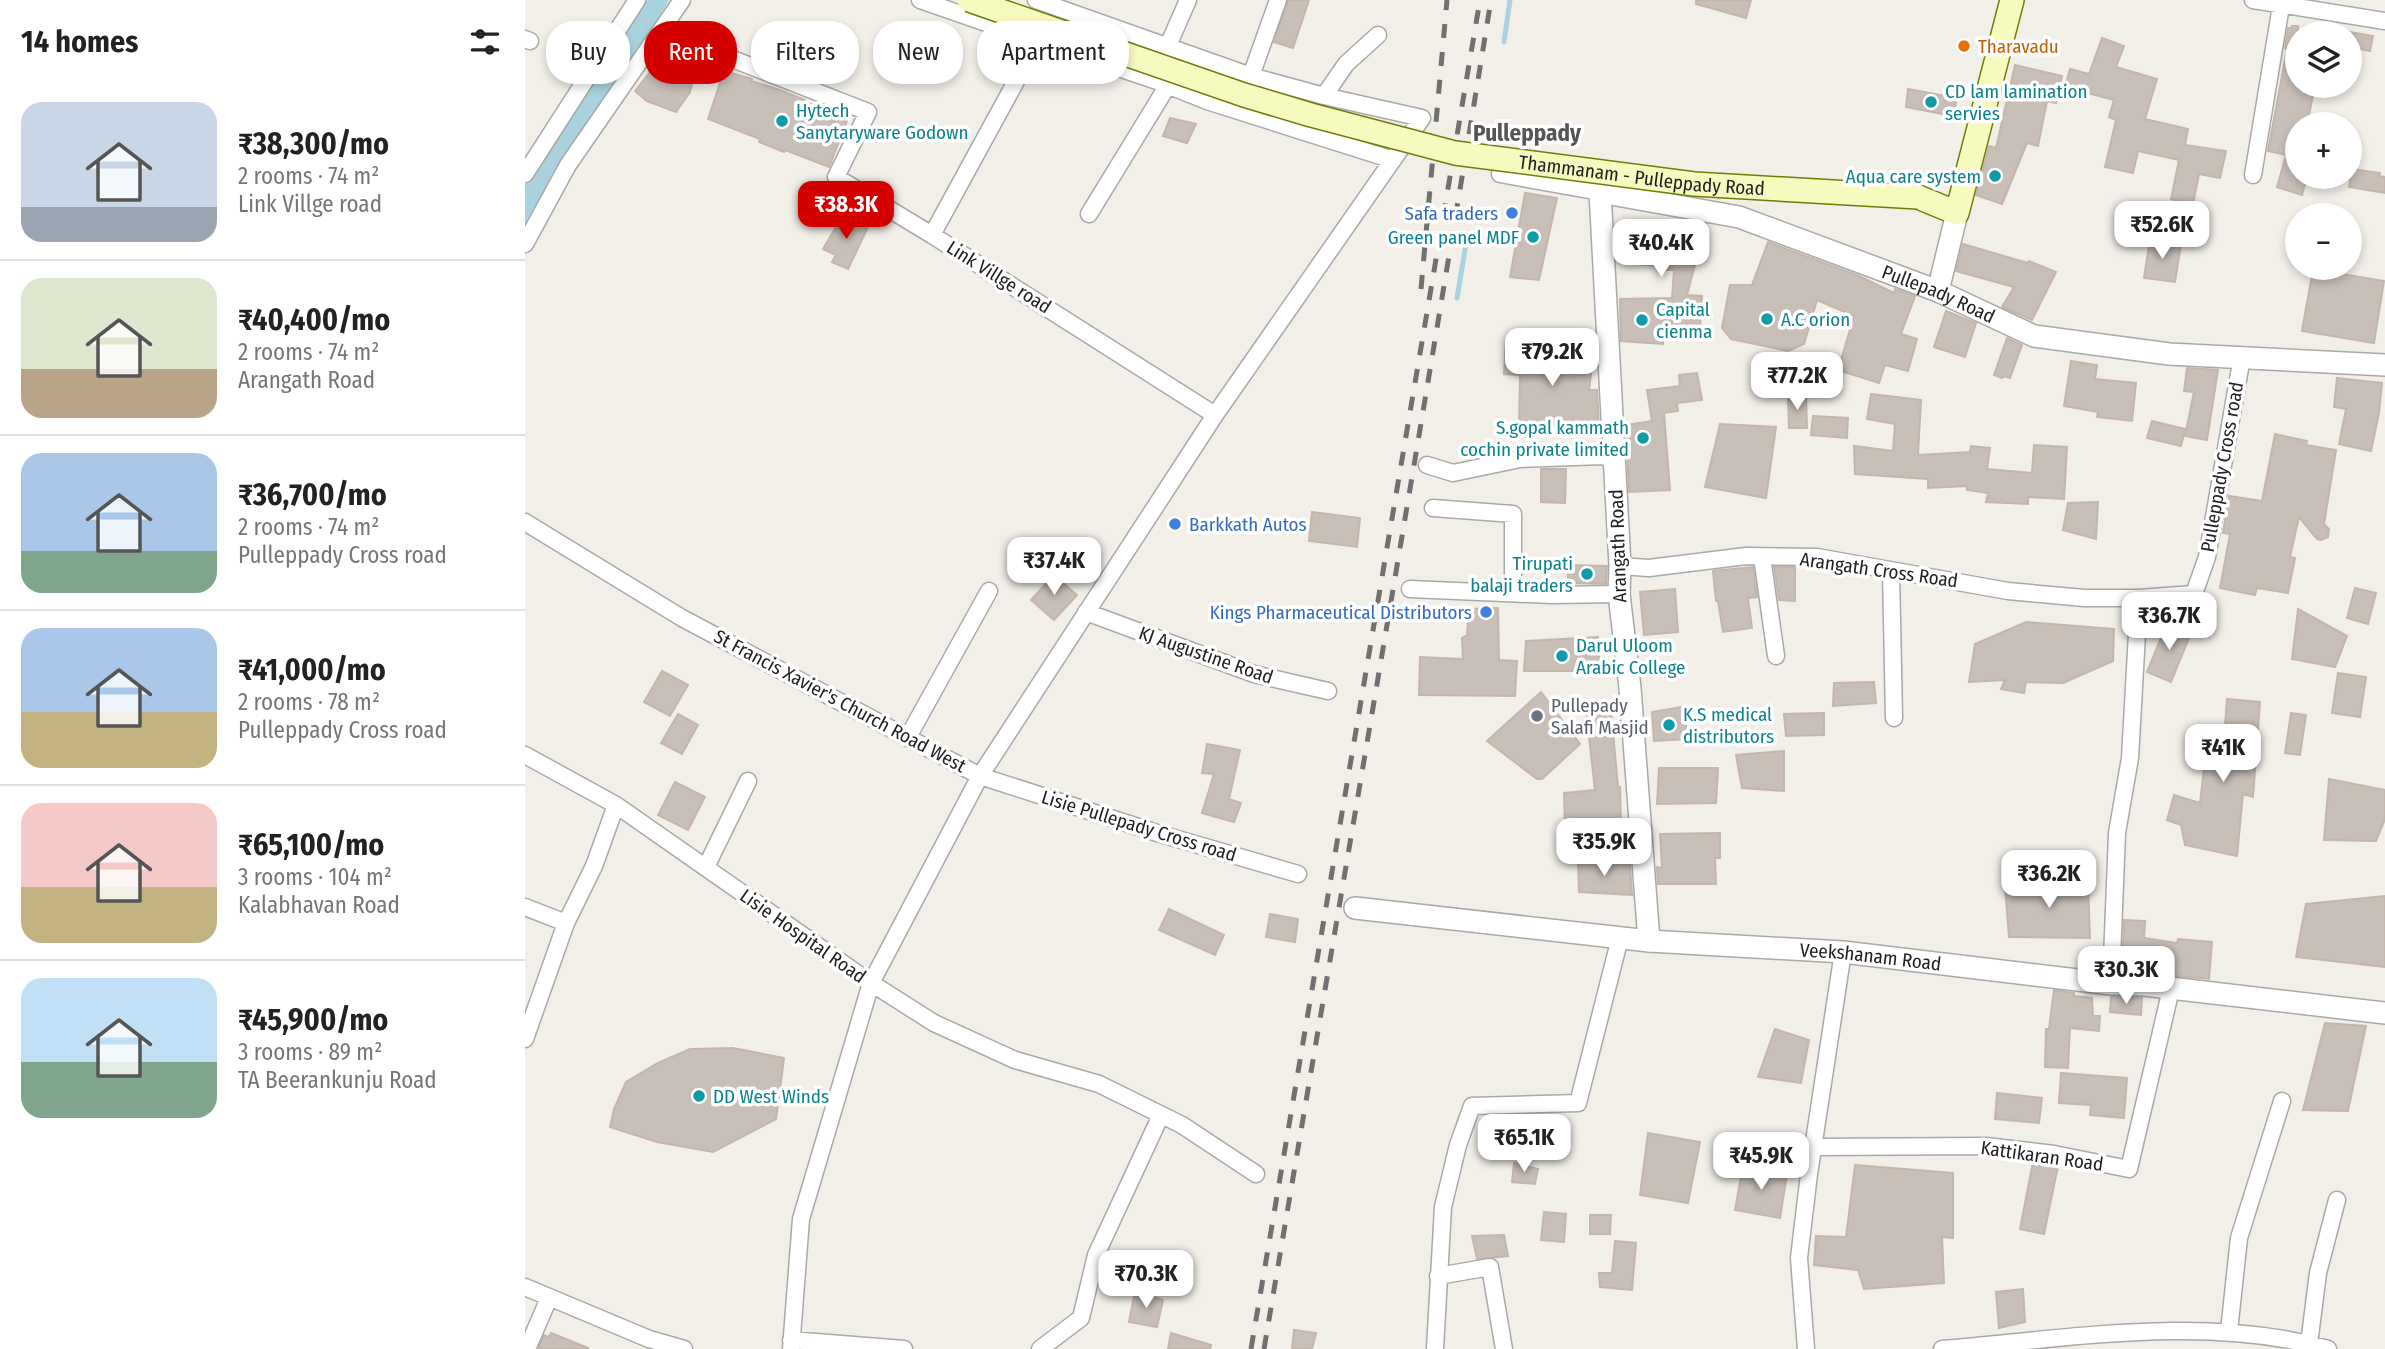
<!DOCTYPE html>
<html lang="en">
<head>
<meta charset="utf-8">
<style>
	:root { --surface:#fff; --page:#f2f2f2; --text:#222; --muted:#767676; --line:#e0e0e0; --accent:#d40000 }
	body { margin:0; font-family:"Fira Sans Condensed",sans-serif; background:var(--page); color:var(--text); height:100vh; display:flex; flex-direction:column; font-size:26px; white-space:nowrap }
	* { box-sizing:border-box; margin:0 }
	p { font-size:23px; color:var(--muted) }
	.icon { flex:none; width:38px; height:38px; fill:none; stroke:currentColor; stroke-width:2; stroke-linecap:round; stroke-linejoin:round }
	.map { position:relative; flex:1; overflow:hidden }
	.sheet { display:flex; flex-direction:column; background:var(--surface); width:525px }
	.sheet>* { flex:none }
	.guide { position:absolute; left:21px; top:21px; width:665px; height:63px; display:flex; gap:14px }
	.controls { position:absolute; left:1760px; top:21px; display:grid; gap:14px }
	.controls a { display:grid; place-items:center; width:77px; height:77px; border-radius:50%; background:var(--surface); box-shadow:0 4px 10px #0003; font-size:35px }
	.price { position:absolute; translate:-50% -60px; padding:0 16px; border-radius:14px; background:#fff; color:#222; font-size:23px; line-height:46px; filter:drop-shadow(0 2px 4px #0008) }
	.price::after { content:''; position:absolute; left:50%; top:42px; width:21px; height:16px; margin-left:-10px; background:inherit; clip-path:polygon(0 0,100% 0,50% 100%) }
	.price.selected { background:var(--accent); color:#fff }
	ul { padding:0; list-style:none }
	li { display:flex; align-items:center; gap:21px; height:175px; padding:0 21px }
	li+li { border-top:2px solid var(--line) }
	li span { display:grid; place-items:center; flex:none; width:196px; height:140px; border-radius:21px; color:#555 }
	li>.icon { margin-inline-start:auto }
	span .icon { width:84px; height:84px; fill:#fffc; stroke-width:1 }
	li b { font-size:30px }
	h2 { display:flex; justify-content:space-between; align-items:center; height:84px; padding:0 21px; font-size:30px }
	.tag { padding:0 24px; border-radius:28px; background:var(--surface); box-shadow:0 4px 10px #0003; font-size:24px; line-height:63px }
	.tag.selected { background:var(--accent); color:#fff }
	main { display:flex; flex:1; min-height:0 }
	.map>svg:first-child { display:block }
	.water { fill:#aad3df }
	.lines { fill:none; stroke-linecap:round; stroke-linejoin:round }
	.stream { stroke:#aad3df; stroke-width:5 }
	.building { fill:#c7bfb8; stroke:#c4b6ab; stroke-width:2 }
	.minor-casing { stroke:#a9a9a9; stroke-width:19 }
	.tertiary-casing { stroke:#a9a9a9; stroke-width:24 }
	.secondary-casing { stroke:#707d05; stroke-width:26 }
	.minor { stroke:#fff; stroke-width:16 }
	.tertiary { stroke:#fff; stroke-width:21 }
	.secondary { stroke:#f7fabf; stroke-width:23 }
	.rail { stroke:#707070; stroke-width:5; stroke-dasharray:14 14; stroke-linecap:butt }
	.secondary-bridge-casing { stroke:#707d05; stroke-width:26; stroke-linecap:butt }
	.secondary-bridge { stroke:#f7fabf; stroke-width:23 }
	.food-dot { fill:#e8710a; stroke:#fff; stroke-width:2.5 }
	.culture-dot { fill:#0f9aa8; stroke:#fff; stroke-width:2.5 }
	.shop-dot { fill:#3f7fe0; stroke:#fff; stroke-width:2.5 }
	.worship-dot { fill:#6b7280; stroke:#fff; stroke-width:2.5 }
	.labels { text-anchor:middle; dominant-baseline:central; stroke-width:7; stroke-linejoin:round; paint-order:stroke }
	.food-label { font-size:19px; fill:#c56008; stroke:#fff; text-anchor:start }
	.culture-label { font-size:19px; fill:#0d838f; stroke:#fff; text-anchor:start }
	.street-label { font-size:19px; fill:#222; stroke:#fff }
	.shop-label { font-size:19px; fill:#366cbe; stroke:#fff; text-anchor:end }
	.worship-label { font-size:19px; fill:#5b616d; stroke:#fff; text-anchor:start }
	.quarter-label { font-size:23px; font-weight:bold; fill:#555; stroke:#fff }
</style>
</head>
<body>
<main>
<section class="sheet">
<h2>14 homes<svg class="icon" aria-label="filters" viewBox="0 0 24 24"><path d="M4 7h16M4 17h16"/><circle cx="9" cy="7" r="2"/><circle cx="15" cy="17" r="2"/></svg></h2>
<ul>
<li><span style="background:linear-gradient(#c9d6e8 75%,#9aa5b1 0)"><svg class="icon" aria-label="home" viewBox="0 0 24 24"><path d="M3 11l9-7 9 7M6 9v11h12V9"/></svg></span><div><b>₹38,300/mo</b><p>2 rooms · 74 m²</p><p>Link Villge road</p></div></li>
<li><span style="background:linear-gradient(#dfe7d0 65%,#b9a48a 0)"><svg class="icon" aria-label="home" viewBox="0 0 24 24"><path d="M3 11l9-7 9 7M6 9v11h12V9"/></svg></span><div><b>₹40,400/mo</b><p>2 rooms · 74 m²</p><p>Arangath Road</p></div></li>
<li><span style="background:linear-gradient(#a9c7e8 70%,#7fa58c 0)"><svg class="icon" aria-label="home" viewBox="0 0 24 24"><path d="M3 11l9-7 9 7M6 9v11h12V9"/></svg></span><div><b>₹36,700/mo</b><p>2 rooms · 74 m²</p><p>Pulleppady Cross road</p></div></li>
<li><span style="background:linear-gradient(#a9c7e8 60%,#c2b280 0)"><svg class="icon" aria-label="home" viewBox="0 0 24 24"><path d="M3 11l9-7 9 7M6 9v11h12V9"/></svg></span><div><b>₹41,000/mo</b><p>2 rooms · 78 m²</p><p>Pulleppady Cross road</p></div></li>
<li><span style="background:linear-gradient(#f6c9c9 60%,#c2b280 0)"><svg class="icon" aria-label="home" viewBox="0 0 24 24"><path d="M3 11l9-7 9 7M6 9v11h12V9"/></svg></span><div><b>₹65,100/mo</b><p>3 rooms · 104 m²</p><p>Kalabhavan Road</p></div></li>
<li><span style="background:linear-gradient(#bfe0f5 60%,#7fa58c 0)"><svg class="icon" aria-label="home" viewBox="0 0 24 24"><path d="M3 11l9-7 9 7M6 9v11h12V9"/></svg></span><div><b>₹45,900/mo</b><p>3 rooms · 89 m²</p><p>TA Beerankunju Road</p></div></li>
</ul>
</section>
<div class="map">
<svg width="1860" height="1349" viewBox="0 0 1860 1349">
	<rect width="100%" height="100%" fill="#f2efe9"/>
	<path class="water" d="M122,0H144L118,45L36,161L0,227V185L18,154L84,61Z"/>
	<g class="lines">
		<path class="stream" d="M979,42L985,0
			M932,298L941,244"/>
	</g>
	<path class="building" d="M763,0H784L768,48L749,42Z
		M1171,0H1226L1221,18L1171,4Z
		M1767,26H1773V86H1790L1782,124H1773V177H1782L1777,195L1752,187L1761,155L1743,151L1762,49L1760,48L1763,28H1767Z
		M1825,32L1848,36L1845,51L1825,47Z
		M1577,38L1599,46L1591,67L1632,79L1620,119L1663,129L1660,145L1701,151L1695,178L1674,174L1668,204L1646,199L1654,160L1613,151L1608,173L1580,167L1591,120L1584,117L1589,100L1540,87L1545,69L1564,74Z
		M145,47L153,53L155,50L159,51L178,67L168,80L165,92L151,112L122,101L110,91Z
		M1490,65L1537,76L1531,103L1522,101L1513,146L1502,143L1477,204L1451,195L1464,146L1471,148Z
		M199,71L227,79L226,81L255,90L280,100V102L323,118L304,167L260,150L259,152L234,142L235,139L183,119Z
		M1383,89L1432,98L1428,116L1381,107Z
		M645,118L671,124L662,143L638,136Z
		M1827,169L1855,173L1854,176L1860,177V193L1824,187Z
		M1000,193L1032,198L1014,280L985,277Z
		M318,215L343,227L323,269L307,262L311,255L298,249Z
		M1145,221L1181,224L1162,295L1177,296L1175,328L1139,326L1138,344L1096,341L1095,299L1147,298L1149,270H1138V266L1095,263L1098,222L1144,225Z
		M1625,239L1656,244L1650,282L1619,278Z
		M1243,242L1334,276L1369,293L1370,289L1390,296L1376,334L1392,339L1383,371L1360,365L1354,383L1313,370L1329,316L1292,300L1279,344L1263,351L1206,339L1197,328L1205,285H1227Z
		M1438,244L1503,263L1504,261L1531,272L1507,320L1477,307L1489,287L1431,271Z
		M1788,269L1859,281L1849,343L1777,331Z
		M1421,311L1451,323L1440,357L1409,347Z
		M1482,338L1497,345L1485,378L1479,376L1477,378L1469,375Z
		M981,340L1010,341L1009,359L1068,358L1064,390H1072L1074,428L994,424L995,375L979,374Z
		M1546,361L1572,365L1570,379L1611,383L1607,421L1572,417L1573,412L1539,406Z
		M1662,368L1693,370L1682,440L1660,436L1669,392L1659,391Z
		M1172,373L1177,400L1152,403L1153,411L1139,413L1145,490L1104,492L1101,425L1127,421L1122,390L1155,386L1154,375Z
		M1812,378L1857,383L1854,413L1846,451L1814,444L1821,409L1809,407Z
		M1346,394L1396,400L1393,455L1445,452L1446,446L1465,448L1462,469L1507,473L1509,445L1542,447L1539,499L1503,497V504L1461,502L1463,493L1442,490V486L1403,488V479L1330,474L1329,446L1368,451L1370,424L1342,419Z
		M1263,395H1281L1282,428H1264Z
		M1288,416L1323,418L1322,438L1286,435Z
		M1627,421L1660,429L1656,446L1622,438Z
		M1195,424L1251,427L1241,498L1180,487Z
		M1750,434L1782,441L1781,445L1811,450L1799,524L1804,529L1803,537L1796,540L1792,539L1774,517L1765,557L1770,558L1763,593L1732,588L1730,595L1695,588L1705,534L1698,533L1704,496L1737,501Z
		M1016,469H1041L1040,503L1016,502Z
		M1573,502L1571,539L1538,530L1543,503Z
		M787,512L835,518L832,547L784,541Z
		M1041,565L1082,566L1081,584L1044,583Z
		M1228,567L1232,597L1223,598L1227,628L1198,632L1193,601H1191L1188,571Z
		M1249,567H1270V601L1254,600Z
		M529,575L552,595L529,620L506,600Z
		M1830,588L1851,593L1843,624L1822,618Z
		M1150,589L1153,632L1119,635L1115,592Z
		M973,608L974,660L992,661L990,696L894,695L895,657L938,659L937,638L942,635L944,609Z
		M1773,609L1822,636L1810,667L1767,659Z
		M1501,622L1589,629L1588,661L1538,683L1501,682L1499,693L1476,689L1480,680L1444,682L1450,644Z
		M1642,623L1666,633L1646,682L1622,672Z
		M1073,637L1075,671H999L1001,641Z
		M137,671L163,685L145,716L119,702Z
		M1813,673L1841,677L1835,717L1807,713Z
		M1349,682L1351,703L1308,706L1309,683Z
		M1016,692L1055,744L1017,779H1012L962,741Z
		M1702,699L1735,702L1728,797L1718,794L1712,856L1660,845L1656,825L1642,820L1649,795L1675,803L1683,733L1699,740Z
		M1157,707L1164,739L1129,741L1127,712Z
		M1061,710H1086L1093,787H1095L1096,825L1040,828L1039,793L1070,790Z
		M1299,713V735L1261,736L1259,714Z
		M1766,713L1781,715L1775,755L1760,753Z
		M153,714L173,725L157,754L136,743Z
		M682,744L715,750L704,799L716,803L709,822L677,813L689,774L677,773Z
		M1259,751V791L1217,788L1211,755Z
		M1134,768H1193L1191,803L1132,804Z
		M1804,779L1860,790V819L1851,841L1799,840Z
		M150,782L180,797L163,830L133,815Z
		M1195,833V858H1190L1191,884H1133L1132,867L1137,868L1135,834Z
		M1053,859L1105,865L1107,895L1054,892Z
		M1530,882L1563,883L1565,938L1484,937L1480,886Z
		M1860,896V967L1771,957L1781,904Z
		M644,909L699,935L690,955L634,930Z
		M745,914L773,919L770,942L741,937Z
		M1599,920L1620,921L1619,938L1652,943L1653,939L1687,942L1684,979L1597,971Z
		M1529,990L1549,993V996L1567,998L1568,1016H1575L1574,1031L1545,1028L1543,1068L1520,1067L1521,1029H1524Z
		M1586,997L1617,998L1616,1015L1585,1012Z
		M1800,1023L1841,1026L1823,1111L1778,1110Z
		M1250,1029L1284,1040L1276,1083L1233,1077Z
		M208,1048L259,1058L251,1119L188,1152L132,1142L85,1127L89,1109L101,1082L133,1063L165,1049Z
		M1536,1073L1602,1078L1599,1118L1565,1115L1566,1105L1534,1103Z
		M1472,1093L1517,1098L1514,1123L1470,1119Z
		M1123,1133L1175,1142L1163,1203L1115,1195Z
		M1508,1162L1533,1166L1519,1234L1495,1229Z
		M989,1163L1013,1169L1010,1184L987,1182Z
		M1330,1165L1428,1173V1238L1417,1237L1419,1283L1339,1289L1333,1270L1289,1265L1291,1236L1321,1237Z
		M1218,1166L1262,1174L1255,1218L1210,1210Z
		M1019,1212L1041,1214L1039,1242L1016,1240Z
		M1065,1215H1086L1085,1234H1065Z
		M979,1235L983,1256L952,1259L947,1236Z
		M1090,1241L1111,1243L1107,1290L1075,1287L1074,1273H1087Z
		M1498,1289L1500,1322L1474,1328L1471,1292Z
		M610,1291L638,1300L632,1327L604,1322Z
		M769,1330L791,1333L787,1349H767Z
		M26,1333L63,1348V1349H13L19,1335L24,1337Z
		M646,1333L686,1345L685,1349H643Z"/>
	<g class="lines">
		<defs>
			<path id="minor" d="M395,0L513,41L407,235L690,415
				M511,0L726,76L799,96L897,118L690,415L455,776L632,833L773,874
				M1728,0L1860,21
				M136,31L343,112L311,177L407,235
				M0,39L5,41
				M513,41L632,81L682,101L868,160
				M642,48L663,0
				M726,76L753,0
				M799,96L821,64L853,35
				M0,174L112,0
				M975,174L1075,192
				M1728,175L1757,0
				M564,214L643,85
				M0,244L43,165L157,0
				M902,465L928,473L995,459L1079,456L1089,462
				M908,508L988,514V593
				M0,522L157,618L455,776L346,983L409,1023L490,1060L574,1084L657,1125L731,1174
				M1237,557L1251,656
				M1095,566L1124,568L1221,556L1292,557L1483,591L1559,598H1614
				M1366,571L1369,718
				M885,589L1027,595L1094,594
				M561,612L729,674L803,691
				M383,737L464,591
				M0,755L91,805L346,983L276,1219L266,1349
				M181,867L223,781
				M0,907L41,923
				M1586,984L1592,833L1605,758L1614,598L1669,594L1682,557L1717,357
				M0,1039L41,923L69,866L91,805
				M1288,1147L1461,1146L1529,1154L1604,1169L1646,989
				M913,1276L965,1267L979,1349
				M0,1287L124,1339L159,1349
				M1704,1331L1714,1238L1757,1101
				M266,1340L379,1349
				M1784,1344L1793,1273L1812,1200
				M2,1349L24,1298
				M515,1349L556,1318L571,1255L636,1115
				M910,1349L918,1207L933,1145L947,1106L1053,1103L1095,938
				M1281,1349L1274,1258L1284,1174L1318,952
				M1417,1349C1542,1339 1681,1314 1803,1349"/>
			<g id="tertiary">
				<path d="M1413,291L1432,213"/>
				<path id="s1" d="M830,908L1124,941L1318,952L1586,984L1619,985L1860,1013"/>
				<path id="s2" d="M1124,941L1105,688L1094,594L1095,566L1075,192L1214,217L1413,291L1509,336L1644,354L1860,365"/>
			</g>
			<path id="secondary" d="M1393,197L1432,213L1487,0"/>
		</defs>
		<use href="#minor" class="minor-casing"/>
		<use href="#tertiary" class="tertiary-casing"/>
		<use href="#secondary" class="secondary-casing"/>
		<use href="#minor" class="minor"/>
		<use href="#tertiary" class="tertiary"/>
		<use href="#secondary" class="secondary"/>
		<path class="rail" d="M896,289L922,0
			M726,1349L955,0
			M739,1349C815,899 893,450 966,0"/>
		<defs>
			<g id="secondary-bridge">
				<path id="s3" d="M444,0L719,95L786,115L930,153L1169,184L1393,197"/>
			</g>
		</defs>
		<use href="#secondary-bridge" class="secondary-bridge-casing"/>
		<use href="#secondary-bridge" class="secondary-bridge"/>
	</g>
	<circle class="food-dot" cx="1439" cy="46" r="7"/>
	<g class="culture-dot">
		<circle cx="1406" cy="102" r="7"/>
		<circle cx="257" cy="121" r="7"/>
		<circle cx="1470" cy="176" r="7"/>
		<circle cx="1008" cy="237" r="7"/>
		<circle cx="1242" cy="319" r="7"/>
		<circle cx="1117" cy="320" r="7"/>
		<circle cx="1118" cy="438" r="7"/>
		<circle cx="1062" cy="574" r="7"/>
		<circle cx="1037" cy="656" r="7"/>
		<circle cx="1144" cy="725" r="7"/>
		<circle cx="174" cy="1096" r="7"/>
	</g>
	<g class="shop-dot">
		<circle cx="987" cy="213" r="7"/>
		<circle cx="650" cy="524" r="7"/>
		<circle cx="961" cy="612" r="7"/>
	</g>
	<circle class="worship-dot" cx="1012" cy="716" r="7"/>
	<g class="labels">
		<g class="food-label">
			<text x="1453" y="46">Tharavadu</text>
		</g>
		<g class="culture-label">
			<text x="1420" y="91">CD lam lamination<tspan x="1420" dy="22">servies</tspan></text>
			<text x="271" y="110">Hytech<tspan x="271" dy="22">Sanytaryware Godown</tspan></text>
			<text x="1456" y="176" text-anchor="end">Aqua care system</text>
			<text x="994" y="237" text-anchor="end">Green panel MDF</text>
			<text x="1131" y="309">Capital<tspan x="1131" dy="22">cienma</tspan></text>
			<text x="1256" y="319">A.C orion</text>
			<text x="1104" y="427" text-anchor="end">S.gopal kammath<tspan x="1104" dy="22">cochin private limited</tspan></text>
			<text x="1048" y="563" text-anchor="end">Tirupati<tspan x="1048" dy="22">balaji traders</tspan></text>
			<text x="1051" y="645">Darul Uloom<tspan x="1051" dy="22">Arabic College</tspan></text>
			<text x="1158" y="714">K.S medical<tspan x="1158" dy="22">distributors</tspan></text>
			<text x="188" y="1096">DD West Winds</text>
		</g>
		<g class="street-label">
			<text stroke="none"><textPath href="#s3" startOffset="698">Thammanam - Pulleppady Road</textPath></text>
			<text transform="translate(474 277) rotate(32)">Link Villge road</text>
			<text stroke="none"><textPath href="#s2" startOffset="1106">Pullepady Road</textPath></text>
			<text transform="translate(1697 467) rotate(-80)">Pulleppady Cross road</text>
			<text transform="translate(1093 546) rotate(-92)">Arangath Road</text>
			<text transform="translate(1354 570) rotate(8)">Arangath Cross Road</text>
			<text transform="translate(681 655) rotate(19)">KJ Augustine Road</text>
			<text transform="translate(315 701) rotate(28)">St Francis Xavier's Church Road West</text>
			<text transform="translate(614 826) rotate(17)">Lisie Pullepady Cross road</text>
			<text transform="translate(278 936) rotate(35)">Lisie Hospital Road</text>
			<text stroke="none"><textPath href="#s1" startOffset="518">Veekshanam Road</textPath></text>
			<text transform="translate(1517 1156) rotate(8)">Kattikaran Road</text>
		</g>
		<g class="shop-label">
			<text x="973" y="213">Safa traders</text>
			<text x="664" y="524" text-anchor="start">Barkkath Autos</text>
			<text x="947" y="612">Kings Pharmaceutical Distributors</text>
		</g>
		<g class="worship-label">
			<text x="1026" y="705">Pullepady<tspan x="1026" dy="22">Salafi Masjid</tspan></text>
		</g>
		<g class="quarter-label">
			<text x="1002" y="133">Pulleppady</text>
		</g>
	</g>
</svg>
<div class="controls">
<a><svg class="icon" aria-label="layers" viewBox="0 0 24 24"><path d="M12 4l9 5-9 5-9-5zM3 14l9 5 9-5"/></svg></a>
<a>+</a>
<a>−</a>
</div>
<b class="price selected" style="left:321px;top:241px">₹38.3K</b>
<b class="price" style="left:1637px;top:261px">₹52.6K</b>
<b class="price" style="left:1136px;top:279px">₹40.4K</b>
<b class="price" style="left:1027px;top:388px">₹79.2K</b>
<b class="price" style="left:1272px;top:412px">₹77.2K</b>
<b class="price" style="left:529px;top:597px">₹37.4K</b>
<b class="price" style="left:1644px;top:652px">₹36.7K</b>
<b class="price" style="left:1698px;top:784px">₹41K</b>
<b class="price" style="left:1079px;top:878px">₹35.9K</b>
<b class="price" style="left:1524px;top:910px">₹36.2K</b>
<b class="price" style="left:1601px;top:1006px">₹30.3K</b>
<b class="price" style="left:999px;top:1174px">₹65.1K</b>
<b class="price" style="left:1236px;top:1192px">₹45.9K</b>
<b class="price" style="left:621px;top:1310px">₹70.3K</b>
<div class="guide">
<a class="tag">Buy</a>
<a class="tag selected">Rent</a>
<a class="tag">Filters</a>
<a class="tag">New</a>
<a class="tag">Apartment</a>
</div>
</div>
</main>
</body>
</html>
